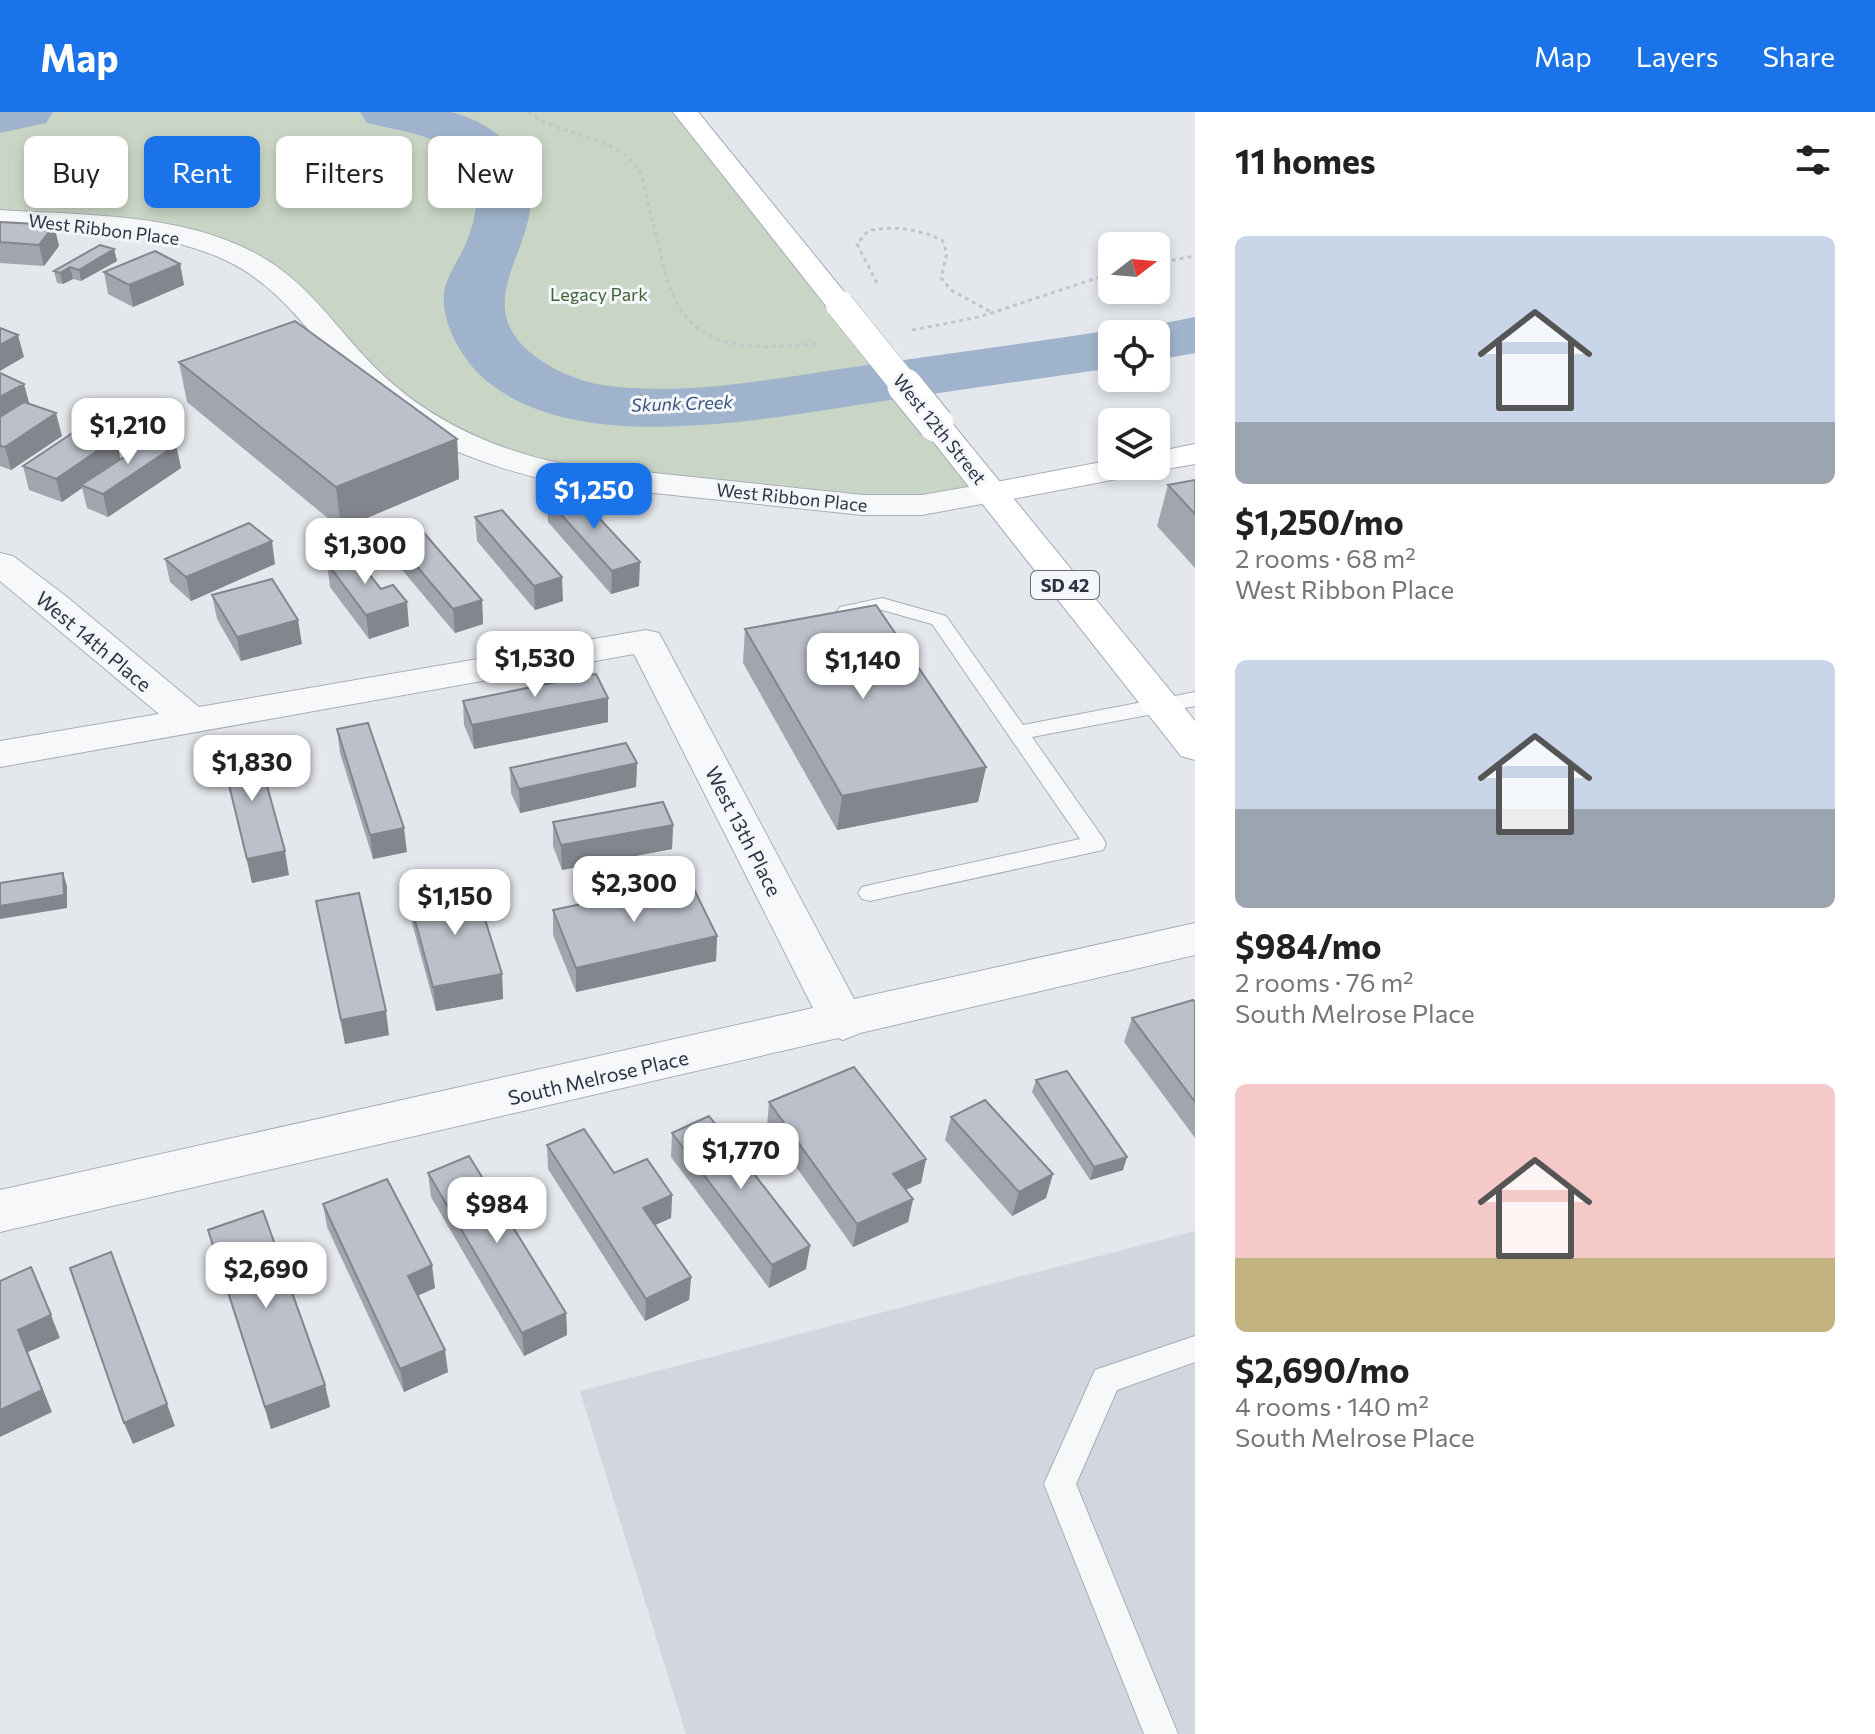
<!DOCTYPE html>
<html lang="en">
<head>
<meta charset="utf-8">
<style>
	:root { --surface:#fff; --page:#f6f6f6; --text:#222; --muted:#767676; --accent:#1a73e8 }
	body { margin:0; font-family:Commissioner,sans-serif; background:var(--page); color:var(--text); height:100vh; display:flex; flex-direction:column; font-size:30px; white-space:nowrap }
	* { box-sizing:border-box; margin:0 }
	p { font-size:26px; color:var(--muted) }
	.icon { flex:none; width:44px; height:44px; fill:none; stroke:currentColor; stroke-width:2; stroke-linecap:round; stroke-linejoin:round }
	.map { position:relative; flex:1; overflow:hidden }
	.sheet { display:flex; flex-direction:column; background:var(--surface); width:680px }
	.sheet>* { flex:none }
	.hud { position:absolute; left:24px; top:24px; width:760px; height:72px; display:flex; gap:16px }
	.needle { width:52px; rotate:74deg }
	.buttons { position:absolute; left:1098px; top:120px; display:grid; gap:16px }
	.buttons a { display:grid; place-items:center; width:72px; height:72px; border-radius:12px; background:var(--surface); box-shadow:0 4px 12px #0003; font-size:40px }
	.price { position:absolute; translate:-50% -68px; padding:0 18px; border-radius:16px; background:#fff; color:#222; font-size:26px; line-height:52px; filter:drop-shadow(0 2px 4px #0008) }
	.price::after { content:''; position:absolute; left:50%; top:48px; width:24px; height:18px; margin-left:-12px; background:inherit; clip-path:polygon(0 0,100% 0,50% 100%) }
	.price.on { background:var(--accent); color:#fff }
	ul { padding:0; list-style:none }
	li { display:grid; align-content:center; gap:16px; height:424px; padding:0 40px }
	li span { display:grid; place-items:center; height:248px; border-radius:12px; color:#555 }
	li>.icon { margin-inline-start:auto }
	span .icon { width:144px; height:144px; fill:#fffc; stroke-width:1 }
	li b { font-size:34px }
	h2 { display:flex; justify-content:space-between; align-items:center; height:96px; padding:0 40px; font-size:34px }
	.pill { padding:0 28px; border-radius:12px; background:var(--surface); box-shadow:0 4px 12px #0003; font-size:28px; line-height:72px }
	.pill.on { background:var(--accent); color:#fff }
	header { display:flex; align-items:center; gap:48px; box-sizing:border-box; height:112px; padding:0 40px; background:var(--accent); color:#fff }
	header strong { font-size:38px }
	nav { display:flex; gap:44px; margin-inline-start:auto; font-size:28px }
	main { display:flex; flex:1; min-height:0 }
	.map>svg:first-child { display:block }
	.built { fill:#d2d6de }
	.green { fill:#c9d6c5 }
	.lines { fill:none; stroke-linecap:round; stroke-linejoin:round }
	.river { fill:#9fb4cc; fill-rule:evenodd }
	.lane-casing { stroke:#a9aeb7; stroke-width:2 }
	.street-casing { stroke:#a9aeb7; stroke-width:2 }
	.secondary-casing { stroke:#a9aeb7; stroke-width:2 }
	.primary-casing { stroke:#a3abb8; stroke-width:2 }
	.path { stroke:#c2c5cb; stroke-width:3; stroke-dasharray:4 4; stroke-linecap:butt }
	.lane { fill:#f7f8fa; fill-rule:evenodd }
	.street { fill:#f7f8fa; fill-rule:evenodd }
	.secondary { fill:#fff; fill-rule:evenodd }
	.primary { fill:#fff; fill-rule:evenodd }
	.primary-bridge-far1-casing { stroke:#a3abb8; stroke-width:29; stroke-linecap:butt }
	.primary-bridge-casing { stroke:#a3abb8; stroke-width:37; stroke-linecap:butt }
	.primary-bridge-far1 { stroke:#fff; stroke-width:28 }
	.primary-bridge { stroke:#fff; stroke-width:35 }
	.wall { fill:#a1a5ae }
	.shaded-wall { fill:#83868d }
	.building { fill:#bbc0ca; stroke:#83868d; stroke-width:2 }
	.labels { text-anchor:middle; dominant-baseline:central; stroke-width:6; stroke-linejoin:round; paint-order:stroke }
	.far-street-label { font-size:18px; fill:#2b3445; stroke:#f4f6f9 }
	.far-park-label { font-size:18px; fill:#3f6138; stroke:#f4f6f9 }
	.far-water-label { font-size:18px; font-style:italic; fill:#34527a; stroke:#f4f6f9 }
	.shield { fill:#f4f6f9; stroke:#676e7b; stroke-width:2 }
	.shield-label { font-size:18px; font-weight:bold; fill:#2b3445 }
	.street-label { font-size:20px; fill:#2b3445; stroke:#f4f6f9 }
</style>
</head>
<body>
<header>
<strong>Map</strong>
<nav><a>Map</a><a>Layers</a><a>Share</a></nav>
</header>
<main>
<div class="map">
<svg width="1195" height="1622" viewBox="0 0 1195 1622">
	<rect width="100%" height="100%" fill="#e4e7ec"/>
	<path class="built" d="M1195,1119V1622H686L580,1279Z"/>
	<path class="green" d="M0,0H687L991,381L863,393L558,361L466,334L238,145L125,117L0,106Z"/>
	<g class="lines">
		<path class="river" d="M0,0H53L46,11L0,21Z
			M360,0C389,0 422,0 450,0C471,4 494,17 508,32C581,112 448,180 536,245C555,259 579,269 602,273C687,285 776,266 861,254C944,242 1028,231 1112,218L1126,222H1112V256C1036,267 960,278 884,289C771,305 571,350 479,262C460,243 441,209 444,181C447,162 459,148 466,131C476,107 486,65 463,45C438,23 399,19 367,11Z
			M1195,205V241L1156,248V222H1131L1134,217Z"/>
		<defs>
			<path id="lane" d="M882,486L946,504L1023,613L1195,580V594L1032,625L1103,726L1106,732L1103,738L870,789L862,787L858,781L862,775L870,773L1080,727L932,512L882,498L847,505L837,499L840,495Z
				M1195,1224V1250L1117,1278L1076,1372L1178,1622H1144L1044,1372L1095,1258Z"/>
			<path id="street" d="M0,98C90,104 199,100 276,154C311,178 336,214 365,245C417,302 483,334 558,351L863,383H922L991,371L1003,374L1008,381L1003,388L922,403H863L558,371C482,353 410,328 354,270C314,228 282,175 227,149C159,116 74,119 0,114Z
				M0,441L13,444L67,485L199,595L646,518L659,521L854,887L1195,811V843L860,921L843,928L838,926L0,1120V1078L813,896L634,542L0,655V629L159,602L0,469Z"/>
			<path id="secondary" d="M1195,332V352C1173,356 1153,359 1133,364L991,391L979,388L974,381L979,374L991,371L1112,348V354H1156V340Z"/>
			<path id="primary" d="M673,0H698L850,187L855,193L850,199L840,202L830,199Z
				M936,302L947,305L1195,609V648L1181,644L925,319L920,312L925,305Z"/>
		</defs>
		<use href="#lane" class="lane-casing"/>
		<use href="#street" class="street-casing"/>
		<use href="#secondary" class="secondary-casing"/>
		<use href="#primary" class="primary-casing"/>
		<path class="path" d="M528,0C558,24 615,24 636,54C646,69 647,90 652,107C660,136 664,168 679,195C706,242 773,237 819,231
			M1156,151L1195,144
			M877,171L857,132L868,119C895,113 917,117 942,128L947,141L941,166L951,178L991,200
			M912,218L979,205L1112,161"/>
		<use href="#lane" class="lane"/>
		<use href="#street" class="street"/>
		<use href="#secondary" class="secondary"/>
		<use href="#primary" class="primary"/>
		<defs>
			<path id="primary-bridge-far1" d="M840,193L907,276"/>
			<path id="primary-bridge" d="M905,274L936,312"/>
		</defs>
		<use href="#primary-bridge-far1" class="primary-bridge-far1-casing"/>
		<use href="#primary-bridge" class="primary-bridge-casing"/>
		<use href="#primary-bridge-far1" class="primary-bridge-far1"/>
		<use href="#primary-bridge" class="primary-bridge"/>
	</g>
	<path class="wall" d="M0,110L54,113L59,134L44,154L0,151Z
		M114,137L117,149L81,169L73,167L63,172L57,171L54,159Z
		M180,152L184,173L133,195L108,182L104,160Z
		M179,250L457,327L459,367L341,417L187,290Z
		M0,261L62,324L11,358L0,354Z
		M176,333L181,356L108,405L87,396L82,376L62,390L29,378L23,354L120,347Z
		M1195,368V456L1157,414L1168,373Z
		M547,387L639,474L611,482L548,410Z
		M475,405L563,489L535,498L477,429Z
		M396,430L482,488L483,512L455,521L398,453Z
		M165,447L275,452L191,489L170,470Z
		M327,451L381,477L409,514L369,527L330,475Z
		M212,483L302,532L241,549L217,507Z
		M745,517L986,655L978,690L837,718L743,551Z
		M463,589L608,610L474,637L464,613Z
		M337,617L407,740L373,747L340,641Z
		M221,640L289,763L252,771Z
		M637,651L636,675L520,701L511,681L510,656Z
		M553,710L673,713L672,737L562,758L553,734Z
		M409,786L502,862L503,887L436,899L412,811Z
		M316,789L389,923L345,932Z
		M553,798L717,824L716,849L576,880L553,823Z
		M1195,890V1026L1124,930L1132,906Z
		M1036,968L1123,1058L1090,1068L1032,980Z
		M769,990L926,1047L921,1071L906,1078L913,1087L908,1110L853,1135L767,1014Z
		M951,1005L1046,1086L1012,1104L945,1028Z
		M672,1021L806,1157L769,1176L671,1045Z
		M547,1033L614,1061L672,1083L671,1106L655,1113L691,1165L689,1188L645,1209L548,1057Z
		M428,1061L566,1201L567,1223L524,1244L431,1085Z
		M323,1092L435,1176L418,1184L448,1260L404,1280L327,1115Z
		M208,1118L325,1273L330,1295L271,1317Z"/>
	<path class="shaded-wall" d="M54,113L59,134L44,154L39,133Z
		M114,137L117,149L81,169L79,158Z
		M180,152L184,173L133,195L129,173Z
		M70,155L73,167L63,172L60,161Z
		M18,223L24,245L0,259V233Z
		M24,272L30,294L0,311V285Z
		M56,301L62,324L11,358L5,335Z
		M116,326L121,349L81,373L82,376L62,390L56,367Z
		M457,327L459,367L341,417L336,375Z
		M176,333L181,356L108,405L103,382Z
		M272,429L275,452L191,489L186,465Z
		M640,450L639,474L611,482L612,459Z
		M562,465L563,489L535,498L534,474Z
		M482,488L483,512L455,521L453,497Z
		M407,490L409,514L369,527L366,503Z
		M298,508L302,532L241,549L237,525Z
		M608,586V610L474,637L472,613Z
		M637,651L636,675L520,701L519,677Z
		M986,655L978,690L837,718L842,684Z
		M673,713L672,737L562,758L561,733Z
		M404,716L407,740L373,747L370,723Z
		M285,739L289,763L252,771L247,747Z
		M63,761L67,774V796L0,807V794Z
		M717,824L716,849L576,880V856Z
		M502,862L503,887L436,899L433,875Z
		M386,899L389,923L345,932L341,908Z
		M1127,1045L1123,1058L1090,1068L1094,1055Z
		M926,1047L921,1071L889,1085L893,1062Z
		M1053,1062L1046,1086L1012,1104L1019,1080Z
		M672,1083L671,1106L642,1119L643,1096Z
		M913,1087L908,1110L853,1135L857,1112Z
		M810,1134L806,1157L769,1176L772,1153Z
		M432,1153L435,1176L411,1186L408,1164Z
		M691,1165L689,1188L645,1209L646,1187Z
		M566,1201L567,1223L524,1244L522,1221Z
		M51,1203L60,1226L28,1240L52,1300L0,1325V1298L18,1218Z
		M445,1238L448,1260L404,1280L400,1257Z
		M325,1273L330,1295L271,1317L265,1295Z
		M167,1292L175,1314L133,1332L124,1311Z"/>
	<path class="building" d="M0,110L54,113L39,133L0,130Z
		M100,133L114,137L79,158L70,155L60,161L54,159Z
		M155,139L180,152L129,173L104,160Z
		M295,209L457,327L336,375L179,250Z
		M0,216L18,223L0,233Z
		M0,261L24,272L0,285Z
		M24,290L56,301L5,335L0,334V305Z
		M83,314L116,326L56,367L23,354Z
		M155,325L176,333L103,382L81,373Z
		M1195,368V402L1168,373Z
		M574,379L640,450L612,459L547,387Z
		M502,398L562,465L534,474L475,405Z
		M249,411L272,429L186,465L165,447Z
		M424,421L482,488L453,497L396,430Z
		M354,443L381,477L393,473L407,490L366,503L327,451Z
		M272,467L298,508L237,525L212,483Z
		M876,493L986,655L842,684L745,517Z
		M596,562L608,586L472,613L463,589Z
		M368,611L404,716L370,723L337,617Z
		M626,631L637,651L519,677L510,656Z
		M256,634L285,739L247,747L221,640Z
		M663,690L673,713L561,733L553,710Z
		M63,761L64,783L0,794V771Z
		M690,769L717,824L576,856L553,798Z
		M475,775L502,862L433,875L409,786Z
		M359,781L386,899L341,908L316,789Z
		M1193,888L1195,890V990L1132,906Z
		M854,955L926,1047L893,1062L913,1087L857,1112L769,990Z
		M1067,959L1127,1045L1094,1055L1036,968Z
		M985,988L1053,1062L1019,1080L951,1005Z
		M709,1004L810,1134L772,1153L672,1021Z
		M584,1017L614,1061L647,1047L672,1083L643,1096L691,1165L646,1187L547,1033Z
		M469,1044L566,1201L522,1221L428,1061Z
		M387,1067L432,1153L408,1164L445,1238L400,1257L323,1092Z
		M263,1099L325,1273L265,1295L208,1118Z
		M111,1140L167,1292L124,1311L70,1156Z
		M31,1155L51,1203L18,1218L42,1278L0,1298V1169Z"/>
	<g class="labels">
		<g class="far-street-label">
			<text transform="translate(104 117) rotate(7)">West Ribbon Place</text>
			<text transform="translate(940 317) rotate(51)">West 12th Street</text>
			<text transform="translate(792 385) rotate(6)">West Ribbon Place</text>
		</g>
		<g class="far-park-label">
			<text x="599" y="182">Legacy Park</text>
		</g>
		<g class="far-water-label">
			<text transform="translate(682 291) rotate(-2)">Skunk Creek</text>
		</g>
		<rect class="shield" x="1031" y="459" width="68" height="28" rx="6"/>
		<g class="shield-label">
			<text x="1065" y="473">SD 42</text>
		</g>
		<g class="street-label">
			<text transform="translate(94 529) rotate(40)">West 14th Place</text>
			<text transform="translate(744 719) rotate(63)">West 13th Place</text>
			<text transform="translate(598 965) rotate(-13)">South Melrose Place</text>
		</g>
	</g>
</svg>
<div class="buttons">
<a><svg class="needle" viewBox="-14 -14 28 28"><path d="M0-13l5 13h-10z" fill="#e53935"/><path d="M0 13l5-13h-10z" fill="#767676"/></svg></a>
<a><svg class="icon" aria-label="locate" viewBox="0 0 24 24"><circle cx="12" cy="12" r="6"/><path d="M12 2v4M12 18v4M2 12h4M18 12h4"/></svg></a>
<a><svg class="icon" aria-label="layers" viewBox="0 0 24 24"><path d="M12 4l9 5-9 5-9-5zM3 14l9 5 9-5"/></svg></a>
</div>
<b class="price" style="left:128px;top:354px">$1,210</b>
<b class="price on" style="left:594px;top:419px">$1,250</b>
<b class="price" style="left:365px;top:474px">$1,300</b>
<b class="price" style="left:535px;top:587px">$1,530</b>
<b class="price" style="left:863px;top:589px">$1,140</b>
<b class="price" style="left:252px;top:691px">$1,830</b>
<b class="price" style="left:634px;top:812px">$2,300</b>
<b class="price" style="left:455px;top:825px">$1,150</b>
<b class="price" style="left:741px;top:1079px">$1,770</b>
<b class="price" style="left:497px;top:1133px">$984</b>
<b class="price" style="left:266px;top:1198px">$2,690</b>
<div class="hud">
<a class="pill">Buy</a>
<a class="pill on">Rent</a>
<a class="pill">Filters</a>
<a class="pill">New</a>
</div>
</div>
<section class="sheet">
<h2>11 homes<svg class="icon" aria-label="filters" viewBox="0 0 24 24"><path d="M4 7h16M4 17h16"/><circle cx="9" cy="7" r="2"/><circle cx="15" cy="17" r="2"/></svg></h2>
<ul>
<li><span style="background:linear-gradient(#c9d6e8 75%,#9aa5b1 0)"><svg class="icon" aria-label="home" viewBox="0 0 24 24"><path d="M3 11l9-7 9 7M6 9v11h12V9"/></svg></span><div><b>$1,250/mo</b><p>2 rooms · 68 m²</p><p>West Ribbon Place</p></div></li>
<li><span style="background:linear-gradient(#c9d6e8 60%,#9aa5b1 0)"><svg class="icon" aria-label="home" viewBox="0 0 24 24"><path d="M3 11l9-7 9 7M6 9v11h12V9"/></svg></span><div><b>$984/mo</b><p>2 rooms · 76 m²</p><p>South Melrose Place</p></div></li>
<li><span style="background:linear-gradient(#f6c9c9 70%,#c2b280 0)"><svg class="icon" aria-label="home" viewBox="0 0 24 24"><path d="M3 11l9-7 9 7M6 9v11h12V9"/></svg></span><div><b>$2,690/mo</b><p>4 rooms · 140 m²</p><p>South Melrose Place</p></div></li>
</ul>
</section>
</main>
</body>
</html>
